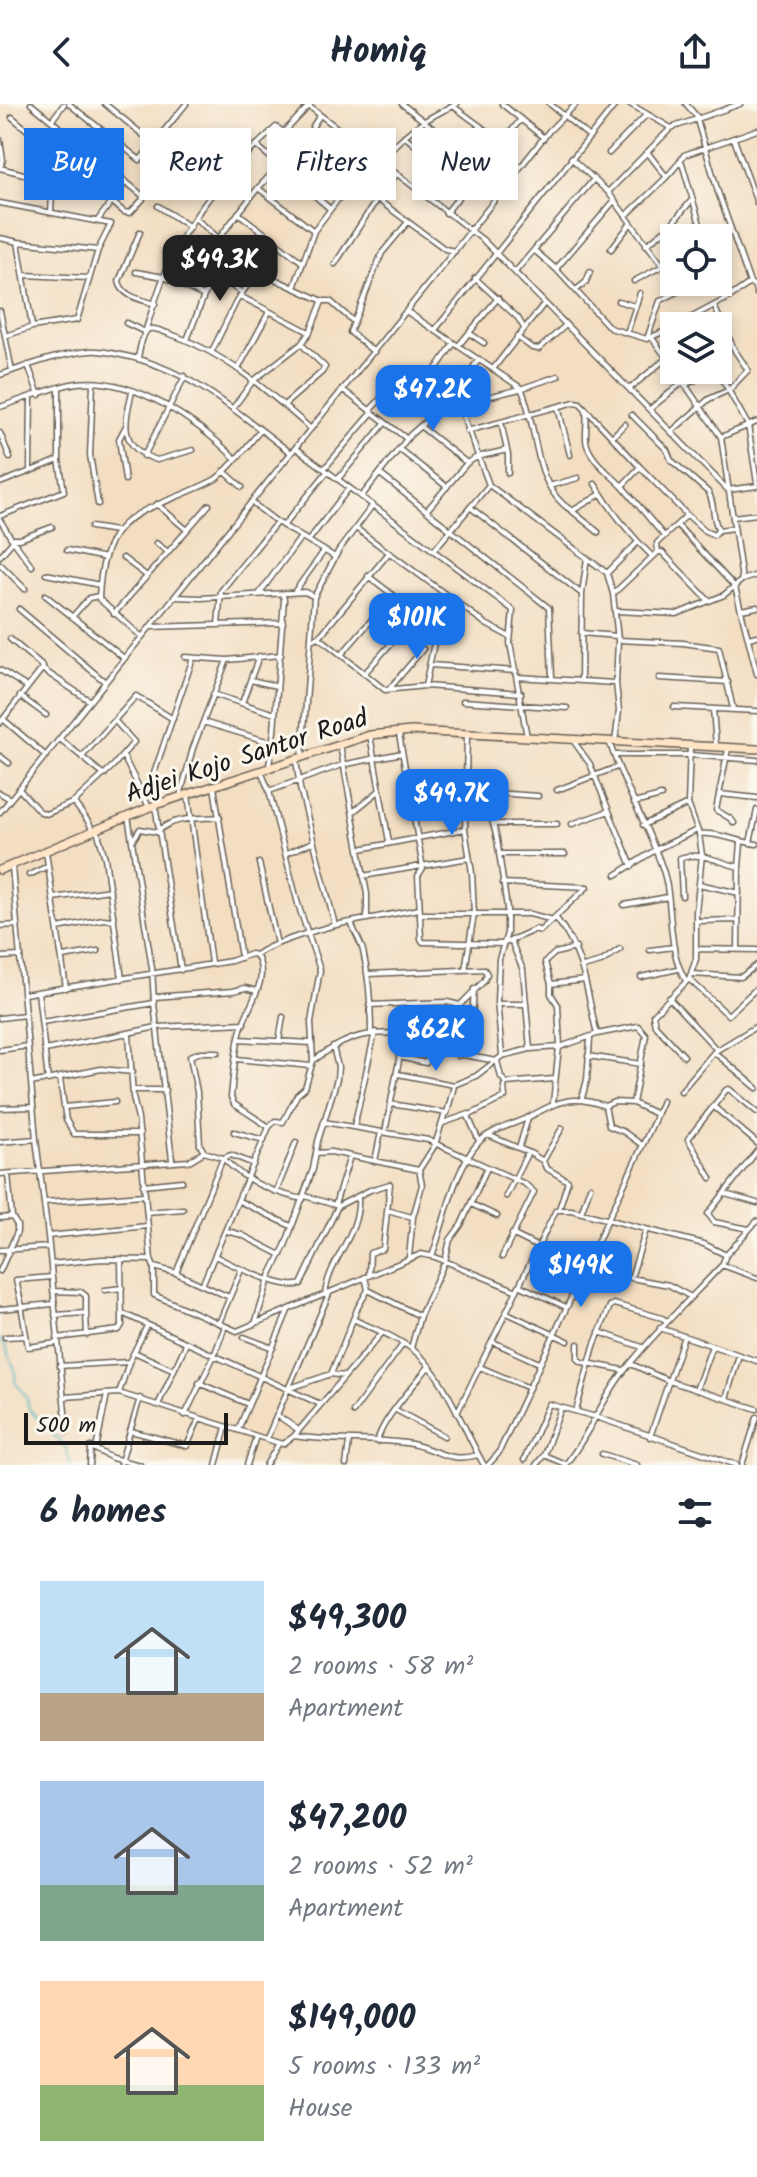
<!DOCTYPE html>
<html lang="en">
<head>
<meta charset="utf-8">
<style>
	:root { --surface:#fff; --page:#f6f6f7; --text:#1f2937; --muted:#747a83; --accent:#1a73e8 }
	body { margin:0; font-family:Kalam,sans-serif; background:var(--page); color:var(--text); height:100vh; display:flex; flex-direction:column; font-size:30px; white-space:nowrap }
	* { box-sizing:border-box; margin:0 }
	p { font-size:26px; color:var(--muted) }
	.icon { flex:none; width:44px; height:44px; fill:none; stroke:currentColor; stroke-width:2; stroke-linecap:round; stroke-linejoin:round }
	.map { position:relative; height:1361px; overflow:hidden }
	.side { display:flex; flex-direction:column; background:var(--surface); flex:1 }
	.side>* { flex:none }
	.top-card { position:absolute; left:24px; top:24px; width:710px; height:72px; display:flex; gap:16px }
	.fabs { position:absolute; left:660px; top:120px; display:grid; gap:16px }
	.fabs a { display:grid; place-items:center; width:72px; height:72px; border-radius:0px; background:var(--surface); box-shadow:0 4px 12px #0003; font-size:40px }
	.scale { position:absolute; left:24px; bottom:20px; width:204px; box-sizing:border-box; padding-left:8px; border:4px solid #1c1c1c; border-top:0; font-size:22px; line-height:28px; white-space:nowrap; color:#1c1c1c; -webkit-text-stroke:6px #fbf7ec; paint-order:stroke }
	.price { position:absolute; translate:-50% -68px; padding:0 18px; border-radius:16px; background:var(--accent); color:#fff; font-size:26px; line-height:52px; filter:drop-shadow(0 2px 4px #0008) }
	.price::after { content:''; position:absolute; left:50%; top:48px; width:24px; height:18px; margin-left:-12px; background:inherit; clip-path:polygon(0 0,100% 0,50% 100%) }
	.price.on { background:#222; color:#fff }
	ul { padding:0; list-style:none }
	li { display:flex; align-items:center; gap:24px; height:200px; padding:0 40px }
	li span { display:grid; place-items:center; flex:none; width:224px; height:160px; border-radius:0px; color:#555 }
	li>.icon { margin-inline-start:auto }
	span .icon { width:96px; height:96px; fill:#fffc; stroke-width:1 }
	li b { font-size:34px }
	h2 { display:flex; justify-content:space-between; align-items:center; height:96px; padding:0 40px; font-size:34px }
	.chip { padding:0 28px; border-radius:0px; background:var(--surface); box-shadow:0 4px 12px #0003; font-size:28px; line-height:72px }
	.chip.on { background:var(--accent); color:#fff }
	header { display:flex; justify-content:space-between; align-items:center; height:104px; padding:0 40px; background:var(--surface); font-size:36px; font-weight:700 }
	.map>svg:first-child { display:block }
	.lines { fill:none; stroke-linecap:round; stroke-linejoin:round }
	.stream { stroke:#46b5be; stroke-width:2 }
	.street-casing { stroke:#676056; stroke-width:7 }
	.secondary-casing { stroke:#676056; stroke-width:10 }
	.street { stroke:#fff; stroke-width:4 }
	.secondary { stroke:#ffe4c6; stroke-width:7 }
	.labels { text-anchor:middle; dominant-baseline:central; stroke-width:6; stroke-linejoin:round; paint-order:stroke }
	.street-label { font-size:26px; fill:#1c1c1c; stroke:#fbf7ec }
</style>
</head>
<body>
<header><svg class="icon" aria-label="back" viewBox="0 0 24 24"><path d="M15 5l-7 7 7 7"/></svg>Homiq<svg class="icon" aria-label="share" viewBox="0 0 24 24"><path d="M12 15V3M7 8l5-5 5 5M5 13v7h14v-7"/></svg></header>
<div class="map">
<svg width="757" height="1361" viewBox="0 0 757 1361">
	<rect width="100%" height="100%" fill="#fbf7ec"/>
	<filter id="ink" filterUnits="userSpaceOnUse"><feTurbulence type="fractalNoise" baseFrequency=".0125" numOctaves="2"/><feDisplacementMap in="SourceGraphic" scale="16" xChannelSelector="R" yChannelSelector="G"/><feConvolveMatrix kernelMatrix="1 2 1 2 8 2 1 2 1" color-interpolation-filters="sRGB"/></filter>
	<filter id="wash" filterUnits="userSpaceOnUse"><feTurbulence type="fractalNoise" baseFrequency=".006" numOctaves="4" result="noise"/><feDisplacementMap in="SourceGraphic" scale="32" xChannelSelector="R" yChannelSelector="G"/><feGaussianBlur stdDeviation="1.8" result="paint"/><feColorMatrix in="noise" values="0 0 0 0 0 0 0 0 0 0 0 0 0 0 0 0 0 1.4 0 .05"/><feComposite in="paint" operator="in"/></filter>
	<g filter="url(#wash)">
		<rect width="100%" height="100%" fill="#f3dec2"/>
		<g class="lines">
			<path class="stream" d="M0,1235L6,1243L15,1266V1278L26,1292L29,1305L66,1344L71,1361"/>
		</g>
	</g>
	<g filter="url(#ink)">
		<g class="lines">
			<defs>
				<path id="street" d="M69,0L140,56L186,0
					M105,0L153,39
					M306,0L483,136L728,386
					M402,0L454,41L480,23
					M502,0L544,34
					M550,0L590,33
					M630,0L671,24L740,0
					M686,0L699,15
					M453,2L502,38
					M12,13L124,108L130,109L143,95L142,91L31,0
					M52,16L64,0
					M697,16L718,88L750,179L754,181L757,190
					M285,27L308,3
					M404,32L466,82
					M734,35L757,99
					M0,36L3,56L0,63
					M256,41L329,104
					M307,42L313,22L320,11
					M609,49L647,10
					M648,49L665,71
					M571,54L608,88L663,162
					M381,59C400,30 426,14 457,0
					M682,59L704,134
					M0,64L75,83
					M481,64L505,84
					M258,84L314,127
					M608,88L671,24
					M0,99L111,120L98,146L77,216L32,223L5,232
					M158,102L190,123
					M51,107L53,75
					M238,109L302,158
					M446,109L521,15
					M626,112C644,94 673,70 684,51L757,26
					M196,115L257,167L323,197H330L353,217
					M98,116L125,79
					M140,128L119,177C122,193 141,195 155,200
					M0,134L18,138L98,146
					M219,134L258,84L279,62
					M674,134L669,123L691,97
					M18,138L32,222
					M646,141L669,123
					M177,144L242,189
					M611,145L631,119
					M534,146L556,165L610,224L647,235L674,223
					M335,160L377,95L445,145L455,147
					M556,165L614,97
					M516,167L594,75
					M136,168L164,173L204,192
					M25,171L88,174
					M475,174L518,214L524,224
					M634,177L674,156
					M718,177L725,196
					M294,184L314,127L352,77
					M576,186L586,178L590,168
					M240,192L309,228
					M618,197L635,202
					M0,207L12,267
					M406,207L521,284C539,323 531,381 572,407L601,390
					M126,219L145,228C154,201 162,172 175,147C199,100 237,58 276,23L337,63L377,95L396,71
					M675,222L728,194L750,179
					M435,226L616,0
					M469,229L484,239
					M627,229L640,189
					M517,233L532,244L539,245L566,221
					M652,234L674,264
					M647,235L660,197L696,178
					M187,236L204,192L215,171
					M459,241L498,194
					M212,247L236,198L257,167
					M374,248L350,228L382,149L408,118
					M138,253C140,246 142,228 149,225C154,224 162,227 167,229C223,247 268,287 311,325
					M28,261L39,291
					M238,265L269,208
					M436,265L454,239
					M493,265L543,201
					M675,266L721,333L742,476L757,471
					M717,266L748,321L757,379
					M0,271C30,261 58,250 90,247C100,246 111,249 121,251C189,264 237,308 291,349
					M93,280L90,351L98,400
					M685,281L715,266
					M446,283L459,300L489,381L607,469L613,490L618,536L616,579L619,607L615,638
					M342,285L407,335
					M629,285L668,253
					M132,288C124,320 119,344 157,356L193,346
					M453,293L479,255
					M284,301L322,268L325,263L301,240
					M0,303C22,296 55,282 77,279C134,272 197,317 235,354
					M558,303L570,351
					M233,304L253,277L301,240L310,228L322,198
					M650,305L683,278
					M370,306L393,282L403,266
					M586,307C588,318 584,333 587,341C592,357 610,370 622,382
					M632,311L667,346L671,356L708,388C716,400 711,415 719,426L734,424
					M501,318L508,351V369
					M420,322L467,359
					M467,327L575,298L580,299L640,363L622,382L664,432
					M671,328L709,295L729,286L748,266L735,247L714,202
					M0,329L10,354
					M612,333L625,320
					M721,333L757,318
					M296,344L513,506L510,539L527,633
					M399,345L447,383
					M144,352L185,272
					M640,363L685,409V413L657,439L658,448
					M30,365L31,293
					M324,365L372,309
					M224,367L242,383
					M380,370L549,504L552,573
					M338,375L385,319
					M125,376L119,335L126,322
					M0,379L59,356
					M595,380C612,408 628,429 653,453L658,448H662L709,497
					M549,382L578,374
					M728,386L757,382
					M361,393L410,331L433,311L459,300L520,285L558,272
					M251,398L277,418L335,453
					M157,400L187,426
					M470,403L582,490L581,576
					M427,406L467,359L477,353L507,346
					M572,407L598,428
					M685,409L705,427L714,431L718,427
					M0,412L64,387L59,356V285
					M733,413L757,410
					M0,416L11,434
					M677,421L735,483L757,570
					M283,422L327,368
					M91,423L116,427
					M357,425L486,520L510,533
					M12,435H20L52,423
					M309,436L349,384
					M14,438L32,462
					M156,439L168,448
					M67,446L105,454
					M434,446L489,381
					M0,452L13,437
					M123,454L147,472
					M0,460L25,485
					M607,469L638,438
					M46,470L100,481
					M368,472L434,522
					M295,487L324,447
					M259,490L301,433
					M582,490L587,454
					M613,490L652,453
					M45,491L124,554
					M177,493L201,494L305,488L313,492
					M19,505L104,577
					M741,506L757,503
					M616,507L677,510L724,491L742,476
					M114,510L209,401
					M72,513L89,494L99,492
					M218,521L221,487L277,418
					M150,523L283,519
					M581,529L617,532
					M142,533L99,495C102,401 147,411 214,376C228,368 249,339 261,326
					M319,533L385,586L425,582L521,589
					M748,534L757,532
					M10,535L43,563L42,565L90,597
					M311,536L319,533L388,450
					M618,536L683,539L719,544L733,605
					M341,551L393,491
					M185,553L227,556L281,551
					M430,561L516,567
					M0,566L27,583
					M364,570L418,509
					M518,573L615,579
					M659,574L728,578
					M251,576L276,582
					M425,582L434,539
					M390,584L423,545
					M213,590L275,610
					M20,592L46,611
					M463,597L567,604
					M242,599L259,552
					M674,603L757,607
					M713,605L716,642
					M3,615L46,652
					M203,618L273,639
					M0,619L42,565
					M399,630L423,764L418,772L420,810H530L553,816
					M370,631L389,738
					M60,635L104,671
					M572,635L590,660L609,707L572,720
					M609,637C623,681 647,720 662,763C675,799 665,843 686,877
					M340,641L367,790V814
					M728,645L716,706L731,715L734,719
					M614,651H690L757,656
					M0,652L9,659
					M123,652L149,703
					M302,652L314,493L339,446L372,402
					M82,653L136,592L173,615
					M296,656L300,684L335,821
					M269,662L274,627L284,495L282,490
					M214,683L241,854
					M19,685L39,707L46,710L74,698
					M557,686L617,663
					M269,687L342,661L402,649
					M467,687L538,692
					M0,689L10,695
					M485,689L497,735L507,804V829L499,855L497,897L502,951
					M720,690L757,694
					M188,691L211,859
					M180,692L193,644L227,556
					M145,696L193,554
					M634,699L661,692
					M155,701L181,866
					M412,703L466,693
					M609,707L632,762
					M0,708L437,169L549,27L576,0
					M353,708L379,687
					M128,712L152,864L154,899L172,1056
					M494,720H557
					M643,721L688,700
					M97,726L105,754L122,875
					M93,727C89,715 80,709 74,698L113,662L134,638L115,617
					M699,730C718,728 738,738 757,740
					M133,736L140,725L157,728C174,712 198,715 220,713
					M750,739L757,706
					M360,745L465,725
					M46,748L66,884
					M287,749L313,738
					M499,750H565
					M259,759L277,840
					M12,763L36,1035L48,1132L67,1328
					M739,763L741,739
					M29,771L48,762
					M616,771L655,746L697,726
					M363,772L469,754
					M502,779L587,783
					M699,780L739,789
					M682,792L680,754C701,747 718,758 739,763L738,845
					M53,794L110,786
					M624,801L668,793
					M420,811L421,835L423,838L503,840L536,825L540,827L587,783
					M556,814C585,851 586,886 597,930
					M697,817L738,816
					M351,818L419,805
					M0,822L18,821
					M58,824L103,815L114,816
					M511,837L523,866L530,945
					M697,845L757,846
					M650,846L674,843
					M256,851C272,876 245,905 240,929C235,949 233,972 231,993L234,1000L269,1023L275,1017L283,1018L297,991L305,984L313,957L311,918L320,866L298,800L269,687L261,667
					M0,853L21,852
					M63,853L98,847
					M583,863L601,858L620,845
					M465,866L474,810L472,769L465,725L467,630
					M692,870L741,873L757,861
					M641,873L678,865
					M689,875L728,911L757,884
					M551,880L585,876
					M38,888L48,976
					M24,890L231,857L251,850L256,851C270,839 331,821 351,818C354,828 361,838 363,847C369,873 371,902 371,929
					M154,893L233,887L245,884L257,887
					M669,894L717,946
					M497,900H525
					M369,901L447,898L460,901
					M0,914L25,911
					M42,918L154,899
					M129,930L133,993L138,1015L151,1156L154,1163L176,1169L229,1193
					M239,935L311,939
					M279,937L283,913
					M560,943L558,901L551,890V880L545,858L555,849L576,844
					M432,945L496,957
					M0,946L28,942
					M45,946L157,923L244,919
					M218,948H201L190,952L197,988L200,1041L204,1048L223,1054L231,1051L254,1060
					M714,948L757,984
					M458,952L472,915L474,885
					M588,952L641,960
					M684,952L655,921L653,911L689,875L696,855V808L702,751L699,730L688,700L690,641
					M399,953L426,959L435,927
					M236,955L311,962
					M313,957C361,921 377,931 432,929L484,877L487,870L484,865L368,870
					M497,957L501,973L506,979L554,975
					M398,970L454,981L476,972L502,952L530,945L560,943L597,930L638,922L646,931L633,999L654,1009L656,1011L654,1017L498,1350L488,1361
					M60,975L66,1016L74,1030H140
					M31,979L101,965L133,968
					M133,986H165
					M681,987L714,948L757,922
					M582,994L587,976L590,935
					M553,999L559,943
					M391,1000L447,1009L454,982
					M605,1002L609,1022L624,1028L642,1041
					M713,1002L757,1039
					M65,1003L115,998
					M0,1004L33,1003
					M656,1011L662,997
					M324,1018L428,1036L525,1080L534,1088L502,1153
					M443,1019L469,1010
					M354,1023L375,928
					M234,1028L264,1036
					M385,1028L404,931
					M488,1031L530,1049L543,1057L546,1064L568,1077L559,1105
					M479,1037L468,1012L505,993L504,982L506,979
					M0,1038L36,1035
					M519,1044L528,1014
					M316,1049L331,1048L419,1066
					M223,1054C244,1077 273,1089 303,1095
					M375,1057L381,1028
					M543,1057L562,1024
					M0,1070L189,1057L204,1048
					M711,1074L688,1035L726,986L729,985L757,1008
					M143,1081L182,1077
					M276,1088L296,1038
					M725,1090L757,1099
					M305,1092L338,1102L370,1086L390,1080L383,1145L370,1149L369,1171
					M506,1092L528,1048
					M239,1097L291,1122
					M44,1098L144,1091
					M471,1100L497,1112
					M335,1101L350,1052
					M387,1106L412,1113
					M147,1108L183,1105
					M581,1109L590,1083
					M0,1114L12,1113
					M749,1125L714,1118L708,1110L757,1047
					M646,1126L631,1174L669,1181L691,1193
					M227,1127L242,1131L281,1151
					M512,1130L538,1143
					M48,1132L147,1122
					M0,1146L49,1143
					M215,1152C232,1161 285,1187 301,1180L338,1102
					M432,1152C445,1118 454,1064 479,1038C491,1025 514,1021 529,1013C559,997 571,990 605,1002L614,998L633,999
					M409,1153L413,1113L422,1081L419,1066L435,1041L445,1009
					M532,1155L580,1177
					M51,1160L102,1155L151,1156
					M722,1161L757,1174
					M154,1163V1191L237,1227L421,1150L435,1153L517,1187
					M0,1167L17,1128V1121L12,1113L8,1070
					M176,1169L223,1054
					M365,1173L368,1186L420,1212
					M203,1179L269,1023
					M521,1182L566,1203
					M105,1186L122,1184
					M53,1187L81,1188L86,1192V1209L55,1211
					M325,1191C328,1156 361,1130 358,1093
					M53,1200L22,1203V1207L28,1243L57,1239
					M0,1205L22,1203L16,1176L52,1173
					M86,1209L87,1231
					M122,1209L320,1300
					M507,1209L568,1237
					M353,1215C374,1225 400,1234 418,1250C446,1274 465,1329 484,1361
					M219,1219L241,1166
					M255,1220L270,1172L285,1142L313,1065L318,1037L337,975L338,963L333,943
					M660,1224L757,1257
					M599,1228L642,1243
					M5,1233L26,1232
					M244,1233L273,1244
					M57,1234L119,1226L122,1221L121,1155
					M493,1238L539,1259
					M578,1240V1255L582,1258L623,1266
					M411,1244L420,1212L445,1157L450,1136L461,1121L487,1064
					M134,1248L174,1266
					M631,1260L669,1277L757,1305
					M59,1262L129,1258
					M480,1263L529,1284
					M331,1270L358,1203L368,1186
					M199,1279L248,1300
					M290,1284L331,1270L344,1272
					M696,1286L712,1242
					M119,1289L129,1258L147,1222
					M65,1293L119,1289L279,1339
					M726,1295L739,1251
					M158,1301L186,1240
					M396,1306L444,1332
					M576,1307L594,1242L610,1202L614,1200L662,1214L667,1217
					M353,1308L403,1240
					M457,1309L556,1106H571L704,1140L726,1151
					M185,1311L214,1252L225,1222
					M277,1311L297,1325
					M238,1326L288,1207
					M131,1327L187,1342L199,1315
					M294,1332C331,1338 369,1334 406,1339C435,1343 447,1360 478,1351
					M650,1333L684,1232
					M267,1334L329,1190
					M377,1338C382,1315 414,1282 429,1262
					M96,1345L107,1290
					M602,1350L637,1361
					M544,1351L565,1360
					M524,1356L549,1300L596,1313L737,1361
					M90,1361L91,1343L112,1354L140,1361
					M120,1361L140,1294
					M216,1361L226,1323
					M247,1361L256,1332
					M266,1361L279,1339L283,1340L294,1332L382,1229
					M346,1361L349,1338
					M536,1361L544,1351L561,1304
					M565,1361C589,1332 601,1296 625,1266C654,1229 689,1196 722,1161L726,1151L757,1117
					M742,1361L757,1313"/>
				<path id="secondary" d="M0,766L155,701L370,631L411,627L757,645"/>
			</defs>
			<use href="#street" class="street-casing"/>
			<use href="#secondary" class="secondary-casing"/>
			<use href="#street" class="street"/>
			<use href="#secondary" class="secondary"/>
		</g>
	</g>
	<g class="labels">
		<g class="street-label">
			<text transform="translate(247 653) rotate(-18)">Adjei Kojo Santor Road</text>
		</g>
	</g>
</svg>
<div class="fabs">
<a><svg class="icon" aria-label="locate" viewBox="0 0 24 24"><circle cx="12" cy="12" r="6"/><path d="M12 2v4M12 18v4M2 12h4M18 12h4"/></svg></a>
<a><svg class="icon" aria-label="layers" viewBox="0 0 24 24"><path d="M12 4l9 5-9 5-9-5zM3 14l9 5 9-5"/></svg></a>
</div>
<div class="scale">500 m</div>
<b class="price on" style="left:220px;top:199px">$49.3K</b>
<b class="price" style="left:433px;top:329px">$47.2K</b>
<b class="price" style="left:417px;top:557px">$101K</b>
<b class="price" style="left:452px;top:733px">$49.7K</b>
<b class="price" style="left:436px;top:969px">$62K</b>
<b class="price" style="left:581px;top:1205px">$149K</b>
<div class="top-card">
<a class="chip on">Buy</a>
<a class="chip">Rent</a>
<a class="chip">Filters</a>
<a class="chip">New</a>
</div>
</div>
<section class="side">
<h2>6 homes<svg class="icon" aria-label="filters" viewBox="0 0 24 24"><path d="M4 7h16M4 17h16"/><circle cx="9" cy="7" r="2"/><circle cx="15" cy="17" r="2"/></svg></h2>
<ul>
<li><span style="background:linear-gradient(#bfe0f5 70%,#b9a48a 0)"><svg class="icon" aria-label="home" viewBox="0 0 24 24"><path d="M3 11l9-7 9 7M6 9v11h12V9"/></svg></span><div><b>$49,300</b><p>2 rooms · 58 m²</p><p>Apartment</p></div></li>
<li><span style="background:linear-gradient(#a9c7e8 65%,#7fa58c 0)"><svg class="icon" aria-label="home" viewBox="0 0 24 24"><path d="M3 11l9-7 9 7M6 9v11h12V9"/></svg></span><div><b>$47,200</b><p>2 rooms · 52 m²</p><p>Apartment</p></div></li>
<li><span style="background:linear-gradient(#ffd9b3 65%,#8fb573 0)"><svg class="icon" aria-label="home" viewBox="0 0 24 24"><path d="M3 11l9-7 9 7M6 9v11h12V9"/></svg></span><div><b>$149,000</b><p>5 rooms · 133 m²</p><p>House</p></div></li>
</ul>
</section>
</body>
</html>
